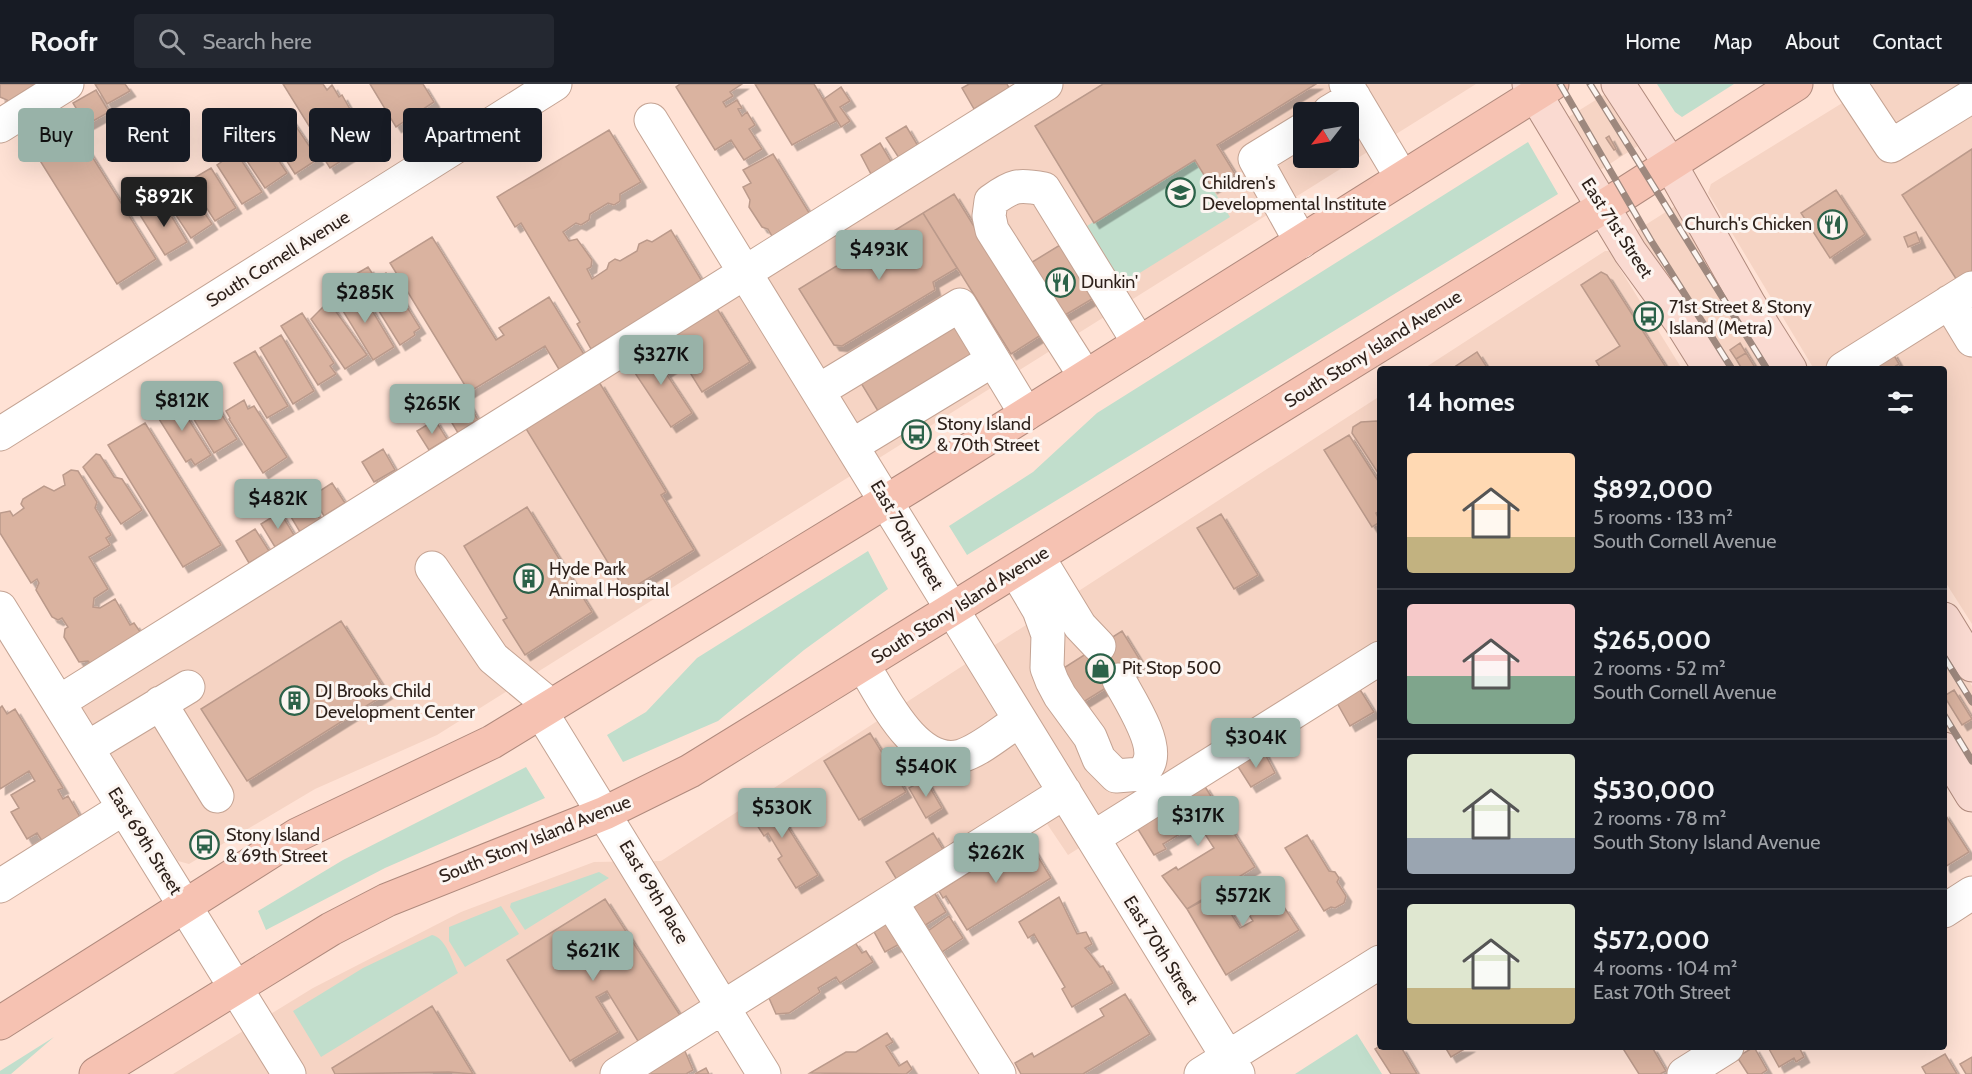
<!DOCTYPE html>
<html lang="en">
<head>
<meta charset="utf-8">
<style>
	:root { --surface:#171b24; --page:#242831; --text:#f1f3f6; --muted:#9ea1a6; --line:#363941; --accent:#98b2a8 }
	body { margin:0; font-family:Cabin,sans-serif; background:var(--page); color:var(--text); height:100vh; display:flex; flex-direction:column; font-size:22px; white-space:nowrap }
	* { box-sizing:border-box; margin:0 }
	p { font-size:20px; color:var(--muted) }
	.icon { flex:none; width:33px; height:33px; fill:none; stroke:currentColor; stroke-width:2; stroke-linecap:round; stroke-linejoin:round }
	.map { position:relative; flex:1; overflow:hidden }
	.drawer { position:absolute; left:1377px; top:282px; width:570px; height:684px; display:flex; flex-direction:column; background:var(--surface); border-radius:6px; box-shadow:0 6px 24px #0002 }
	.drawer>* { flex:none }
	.guide { position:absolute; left:18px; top:24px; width:570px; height:54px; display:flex; gap:12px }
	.needle { width:39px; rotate:239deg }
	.buttons { position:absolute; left:1293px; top:18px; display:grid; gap:12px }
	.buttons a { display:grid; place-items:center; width:66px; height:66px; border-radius:6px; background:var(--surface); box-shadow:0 6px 24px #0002; font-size:30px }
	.price { position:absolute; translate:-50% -51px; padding:0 14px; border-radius:6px; background:var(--accent); color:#111; font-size:20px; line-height:39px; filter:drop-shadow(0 2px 3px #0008) }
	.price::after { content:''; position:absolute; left:50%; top:36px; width:18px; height:14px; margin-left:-9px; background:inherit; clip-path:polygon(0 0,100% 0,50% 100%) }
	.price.active { background:#222; color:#fff }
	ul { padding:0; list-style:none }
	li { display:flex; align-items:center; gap:18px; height:150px; padding:0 30px }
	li+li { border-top:2px solid var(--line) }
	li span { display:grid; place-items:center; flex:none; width:168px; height:120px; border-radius:6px; color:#555 }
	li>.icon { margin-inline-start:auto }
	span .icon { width:72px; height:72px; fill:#fffc; stroke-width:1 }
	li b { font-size:26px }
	h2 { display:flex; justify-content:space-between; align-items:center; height:72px; padding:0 30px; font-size:26px }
	.chip { padding:0 21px; border-radius:6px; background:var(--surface); box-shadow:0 6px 24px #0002; font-size:21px; line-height:54px }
	.chip.active { background:var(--accent); color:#111 }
	header { display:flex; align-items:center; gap:36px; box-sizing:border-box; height:84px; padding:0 30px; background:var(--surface); border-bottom:2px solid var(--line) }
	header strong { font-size:28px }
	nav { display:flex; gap:33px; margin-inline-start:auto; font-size:21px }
	.search { width:420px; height:54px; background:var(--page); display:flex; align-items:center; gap:15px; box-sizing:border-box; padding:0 21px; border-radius:6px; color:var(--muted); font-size:22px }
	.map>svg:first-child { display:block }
	.built { fill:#f6d4c4; fill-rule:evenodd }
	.green { fill:#c1decc }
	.building { fill:#dab3a0; stroke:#bb9a8b; stroke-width:1.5; filter:url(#shadow) }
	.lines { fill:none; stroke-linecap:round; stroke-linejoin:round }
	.minor-casing { stroke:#c4a393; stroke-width:35 }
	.major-casing { stroke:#b08a7d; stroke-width:35 }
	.highway-casing { stroke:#b08a7d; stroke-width:35 }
	.minor { stroke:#fff; stroke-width:33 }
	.major { stroke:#fadad1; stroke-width:33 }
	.highway { stroke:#f6c2b2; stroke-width:33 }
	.rail-casing { stroke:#9e887e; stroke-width:7 }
	.rail { stroke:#fcf5f1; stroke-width:4.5; stroke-dasharray:14; stroke-linecap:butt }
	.labels { text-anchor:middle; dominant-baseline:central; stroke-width:6; stroke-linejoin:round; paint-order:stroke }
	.poi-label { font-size:18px; fill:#2e211b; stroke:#fcf5f1; text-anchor:start }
	.street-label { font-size:18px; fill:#2e211b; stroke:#fcf5f1 }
</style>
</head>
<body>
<header>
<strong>Roofr</strong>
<div class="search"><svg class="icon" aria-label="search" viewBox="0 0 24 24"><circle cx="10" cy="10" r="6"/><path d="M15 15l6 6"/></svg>Search here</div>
<nav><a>Home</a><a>Map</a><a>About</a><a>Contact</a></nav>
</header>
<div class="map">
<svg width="1972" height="990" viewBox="0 0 1972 990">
	<defs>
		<filter id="shadow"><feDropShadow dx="5.5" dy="5.5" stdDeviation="0" flood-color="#0004"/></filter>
	</defs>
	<rect width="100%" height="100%" fill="#ffe2d5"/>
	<path class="built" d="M1046,0H1476L437,651L315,705L189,780L178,777L73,609ZM1304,28H1348V74H1304Z
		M1873,0H1972V211L1959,220L1972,242V540L1944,496V285H1814L1708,109L1711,100Z
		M1610,7L1644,58L1597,88L1567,34Z
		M1680,119L1776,285H1720L1631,150Z
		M1605,167H1609L1682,285H1423Z
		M1380,312V575L1068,771L1033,719L604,990H173L313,904L461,828L594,778L661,777Z
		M1944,556L1972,602V694L1944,649Z"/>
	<path class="green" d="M1657,0H1734L1682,33L1675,28Z
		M1528,58L1558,110L967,471L949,442L1033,388L1097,329Z
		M1195,76L1230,133L1117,203L1082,145Z
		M868,467L888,505L804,566L718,637L623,678L607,651L646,628L697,574Z
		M526,683L545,714L385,784L266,846L258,827L343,776Z
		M599,788L609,794L525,846L510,823L511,819Z
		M501,822L519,850L465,883L449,857V843Z
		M432,851C446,854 452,877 458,889L321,973L293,927L363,884Z
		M1357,950L1382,990H1295Z
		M54,953L11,990H0V987Z"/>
	<path class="building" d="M0,0H36L9,17L0,13Z
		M95,0H125L130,7L107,20Z
		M283,0H323L327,6L332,1L339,13L342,11L355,34L352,36L368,60L330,84L313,57L316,53Z
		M370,0H423L434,18L396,43Z
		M680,0H742L730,8L733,12L723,18L726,23L737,16L742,24L738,25L742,32L747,28L755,41L749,45L762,65L744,76L731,56L715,66L676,3Z
		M755,0H814L836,37L792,61Z
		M969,0H1007L1009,4L974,25L962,4Z
		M1103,0H1316L1217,61L1235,90L1212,104L1195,76L1094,139L1035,42Z
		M841,3L850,17L840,23L850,37L841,43L824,15Z
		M96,6L109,28L86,41L73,19Z
		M291,35L318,75L295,90L269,49Z
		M906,42L918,62L899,74L886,54Z
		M609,46L641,98L620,110V117L614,121L608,119L590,130L589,136L581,141L576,139L563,148L569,157L577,155L592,176L591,183L587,185L592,195L607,185L609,179L615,175L620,177L637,167L639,160L647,156L652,158L671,146L703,199L591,265L577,240L580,238L521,139L515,143L497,113Z
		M78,50L156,175L117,200L39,75Z
		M1609,52L1616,65L1614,66L1606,54Z
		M263,53L287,89L265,104L241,68Z
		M880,59L893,81L872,92L861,71Z
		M1972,65V197L1962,204L1902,111Z
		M236,68L262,108L242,120L217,81Z
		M773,70L811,132L773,154L768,145L762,143L749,123L750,116L743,103L751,99L743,86Z
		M211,84L236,124L215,137L189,97Z
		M185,100L212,140L191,154L164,113Z
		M1836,106L1865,150L1830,174L1801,129Z
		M954,110L1041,251L1011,270L923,129Z
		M163,118L187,158L165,171L140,131Z
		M923,129L957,184L933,198L935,206L842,262L834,261L799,205Z
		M1916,148L1920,158L1908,163L1904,153Z
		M432,153L496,256L504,251L499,244L549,213L585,272L560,287L545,262L469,308L390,179Z
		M1060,161L1092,215L1060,234L1029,180Z
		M368,183L376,195L386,189L420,244L414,248L415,251L400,261L356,190Z
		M1601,188L1607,191L1667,285H1601L1596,277L1620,262L1581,201Z
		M358,203L394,263L373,276L337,217Z
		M325,221L332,222L367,271L345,285L311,235Z
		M716,223L750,278L702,308L668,253Z
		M302,229L334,279L330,282L336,290L318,301L281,242Z
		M967,235L987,266L881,332L861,299Z
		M281,251L314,307L293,320L260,264Z
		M1740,259L1746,269L1736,275L1730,266Z
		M657,262L671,284L665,288L692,329L671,343L629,280Z
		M255,267L288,322L267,334L234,279Z
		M1477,268L1488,285H1453V284Z
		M1892,268L1899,280L1891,285H1864Z
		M1746,269L1756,285H1742L1736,275Z
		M599,298L666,408L661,411L694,466L626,508L525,343Z
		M202,299L237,355L214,369L180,312Z
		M175,314L211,371L195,381L191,375L186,378L154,327Z
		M244,316L248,325L254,322L287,373L263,389L229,335L230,334L226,327Z
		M467,317L478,336L458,349L446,329Z
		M435,336L447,355L429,366L417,347Z
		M1377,337L1380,343V392L1352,349L1353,343L1361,338Z
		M145,339L221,461L183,483L108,361Z
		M1349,351L1380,400V427L1376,429L1380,438L1372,443L1324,366Z
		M383,365L395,386L374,398L362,378Z
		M96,370L100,371L114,393L122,395L142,426L121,440L83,383Z
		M71,386L78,387L97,418L95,424L111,451L106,454L110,461L89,473L108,505L94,514L93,523L100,524L115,515L130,541L134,539L143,552L93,583L88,577L79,578L64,553L65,545L68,543L62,534L58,536L52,533L36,506L39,499L37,495L31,499L0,449V429L10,427L13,432L24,424L21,420L23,415L44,402L54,407L65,401L63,391Z
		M332,399L345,419L324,432L312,412Z
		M307,415L320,435L300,448L288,428Z
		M527,423L592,528L525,571L503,536L507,534L464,462Z
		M280,428L294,451L275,463L261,440Z
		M1221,430L1258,491L1234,505L1197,444Z
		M255,445L269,467L249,479L236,457Z
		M341,537L387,609L247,697L201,625Z
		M1122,547L1143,581L1080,620L1059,587Z
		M1359,604L1374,628L1350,642L1336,617Z
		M1954,606L1972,635L1962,641L1944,612Z
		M2,622L7,630L15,625L63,704L58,706L63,715L68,712L84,740L46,763L37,749L27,755L11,728L19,724L11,711L35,697L29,687L0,705V624Z
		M870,649L906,708L859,736L824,677Z
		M1263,666L1275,689L1251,703L1237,681Z
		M925,695L942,724L926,734L909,704Z
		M1204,701L1255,783L1187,825L1162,792L1176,783L1178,786L1214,764L1198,739L1163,760L1166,765L1154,771L1136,742Z
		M772,707L784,725L785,739L818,791L796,804L778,775L782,772L768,749L764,752L746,724Z
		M1944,729L1969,768L1945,783L1944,781Z
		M933,749L944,767L897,796L886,778Z
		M1307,751L1329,787L1335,788L1339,794L1337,798L1346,812L1344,819L1335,824L1331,823L1324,827L1285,764Z
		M1026,753L1051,794L967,846L946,812L943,814L939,807Z
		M1260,794L1277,822L1284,823L1299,846L1226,891L1187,825L1206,815L1209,821L1216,816L1218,820L1223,817L1240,844L1253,837L1235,809Z
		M932,805L946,828L924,842L910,819Z
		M1059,813L1077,850L1086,848L1092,860L1085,864L1087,866L1100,883L1103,882L1113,899L1072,923L1062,905L1065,903L1034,850L1028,854L1019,838Z
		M605,815L683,936L641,962L607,907L596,913L618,948L570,977L507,876Z
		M949,832L963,854L942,868L928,847Z
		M890,833L905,857L885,868L872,844Z
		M854,857L862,869L866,867L873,878L840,899L836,893L818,904L820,908L789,929L776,930L769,914Z
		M1125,910L1150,950L1083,990H1021L1015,979L1032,969L1034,973L1104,932L1100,925Z
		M432,922L473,990L449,988L335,990L332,984Z
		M887,949L893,958L886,962L899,982L907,977L912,985L906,990L810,989L846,968H856Z
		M1380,962L1401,963L1417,990H1391L1375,965Z
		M1445,963H1468L1451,973Z
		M1622,963H1652L1666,987L1660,990H1639Z
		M1754,963L1767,986L1761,990H1748L1737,973Z
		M1768,963H1799L1804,973L1796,978L1794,974L1779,983Z
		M684,965L693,986L686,990H638Z
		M1945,970L1957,990H1926L1922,983Z
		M1972,973V990H1966L1960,980Z
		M706,984L709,990H695Z"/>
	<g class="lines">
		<defs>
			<path id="minor" d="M1346,0L1402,94
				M1850,0L1891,62L1972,12
				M1329,28L1354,13
				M651,36L1238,990
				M0,42L67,0
				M1301,158L1255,75L1304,45
				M1949,218L1972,256
				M1843,285L1972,204
				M1085,292L992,146L989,132L991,117C1013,101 1018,100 1044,105L1139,259
				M818,307L960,221L1026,330
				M0,350L555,0
				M853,361L993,276
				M1038,473L1080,542L1099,562
				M432,484L493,574L551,622
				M1016,487L1039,526L1048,551L1047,584L1052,597L1060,612L1090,653L1099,675L1116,692L1141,690C1143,687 1148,683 1149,679C1158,658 1129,615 1119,596
				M0,524L289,990
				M863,581C882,611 916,685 961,672C981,666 1002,647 1020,636
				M59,618L1046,0
				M160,619L217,712
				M541,628L764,990
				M87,664L188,603
				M1093,754L1380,574
				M0,802L124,724
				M891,818L999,990
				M1944,827L1972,809
				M617,990L1065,708
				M1201,990L1380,878
				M1684,990L1727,963"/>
			<path id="major" d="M1529,0L1630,168L1680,237L1710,285
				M1618,0L1670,80L1749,220L1790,285
				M1944,535L1972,581
				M1944,665L1972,711"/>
			<path id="highway" d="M0,939L297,751L492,658L913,401L1552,0
				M96,990L331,845L387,816L605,729L690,687L1624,110L1796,0"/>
		</defs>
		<use href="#minor" class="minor-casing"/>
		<use href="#major" class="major-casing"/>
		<use href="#highway" class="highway-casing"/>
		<use href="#minor" class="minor"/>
		<use href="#major" class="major"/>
		<use href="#highway" class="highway"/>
		<defs>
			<path id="rail" d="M1560,0L1650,155L1732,285
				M1590,0L1767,285
				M1944,573L1972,618
				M1944,631L1972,677"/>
		</defs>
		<use href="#rail" class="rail-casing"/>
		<use href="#rail" class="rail"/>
	</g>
	<defs>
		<symbol id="school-ring" viewBox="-11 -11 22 22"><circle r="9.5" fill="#fcf5f1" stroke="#2c6249" stroke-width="1.5"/><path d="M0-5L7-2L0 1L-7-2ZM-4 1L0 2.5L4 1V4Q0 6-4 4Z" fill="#2c6249"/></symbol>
		<symbol id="restaurant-ring" viewBox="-11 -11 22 22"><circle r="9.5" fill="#fcf5f1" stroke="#2c6249" stroke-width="1.5"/><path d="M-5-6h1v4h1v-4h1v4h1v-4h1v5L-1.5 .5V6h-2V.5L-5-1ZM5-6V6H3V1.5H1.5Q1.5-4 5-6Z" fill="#2c6249"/></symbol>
		<symbol id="bus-ring" viewBox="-11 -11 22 22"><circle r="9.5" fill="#fcf5f1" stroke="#2c6249" stroke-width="1.5"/><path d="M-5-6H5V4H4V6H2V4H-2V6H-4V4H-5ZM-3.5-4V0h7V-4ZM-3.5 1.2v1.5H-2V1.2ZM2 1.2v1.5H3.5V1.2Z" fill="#2c6249"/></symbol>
		<symbol id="building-ring" viewBox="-11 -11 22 22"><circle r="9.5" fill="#fcf5f1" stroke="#2c6249" stroke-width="1.5"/><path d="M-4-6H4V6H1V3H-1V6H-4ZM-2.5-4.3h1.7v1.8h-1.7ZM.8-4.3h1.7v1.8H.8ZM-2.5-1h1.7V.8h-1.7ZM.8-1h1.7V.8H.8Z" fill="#2c6249"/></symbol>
		<symbol id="shop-ring" viewBox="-11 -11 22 22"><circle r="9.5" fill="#fcf5f1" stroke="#2c6249" stroke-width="1.5"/><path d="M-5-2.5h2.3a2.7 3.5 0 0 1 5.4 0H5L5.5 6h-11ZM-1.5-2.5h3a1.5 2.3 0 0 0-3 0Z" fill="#2c6249"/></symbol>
	</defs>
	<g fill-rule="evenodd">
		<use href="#school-ring" x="1164" y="92" width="33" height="33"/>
		<use href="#restaurant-ring" x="1816" y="124" width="33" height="33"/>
		<use href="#restaurant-ring" x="1044" y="182" width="33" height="33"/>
		<use href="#bus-ring" x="1632" y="216" width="33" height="33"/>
		<use href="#bus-ring" x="900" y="334" width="33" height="33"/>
		<use href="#building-ring" x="512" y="478" width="33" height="33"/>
		<use href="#shop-ring" x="1084" y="568" width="33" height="33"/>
		<use href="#building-ring" x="278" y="600" width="33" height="33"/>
		<use href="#bus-ring" x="188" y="744" width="33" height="33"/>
	</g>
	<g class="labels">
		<g class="poi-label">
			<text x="1202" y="99">Children's<tspan x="1202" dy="21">Developmental Institute</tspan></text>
			<text x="1812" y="140" text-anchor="end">Church's Chicken</text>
			<text x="1081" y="198">Dunkin'</text>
			<text x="1669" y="223">71st Street &amp; Stony<tspan x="1669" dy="21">Island (Metra)</tspan></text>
			<text x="937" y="340">Stony Island<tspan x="937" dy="21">&amp; 70th Street</tspan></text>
			<text x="549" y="485">Hyde Park<tspan x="549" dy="21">Animal Hospital</tspan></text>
			<text x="1122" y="584">Pit Stop 500</text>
			<text x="315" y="607">DJ Brooks Child<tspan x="315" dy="21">Development Center</tspan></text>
			<text x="226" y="751">Stony Island<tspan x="226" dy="21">&amp; 69th Street</tspan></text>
		</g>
		<g class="street-label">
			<text transform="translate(1617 144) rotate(57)">East 71st Street</text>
			<text transform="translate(278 175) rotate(-32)">South Cornell Avenue</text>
			<text transform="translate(1373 265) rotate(-32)">South Stony Island Avenue</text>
			<text transform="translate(907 451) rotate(59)">East 70th Street</text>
			<text transform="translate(960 521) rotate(-32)">South Stony Island Avenue</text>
			<text transform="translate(535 755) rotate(-22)">South Stony Island Avenue</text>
			<text transform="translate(145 757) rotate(58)">East 69th Street</text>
			<text transform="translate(654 808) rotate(59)">East 69th Place</text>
			<text transform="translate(1161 866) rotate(58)">East 70th Street</text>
		</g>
	</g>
</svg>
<div class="buttons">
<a><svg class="needle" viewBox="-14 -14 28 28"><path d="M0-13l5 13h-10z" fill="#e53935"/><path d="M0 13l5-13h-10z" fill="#9ea1a6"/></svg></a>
</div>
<b class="price active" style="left:164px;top:144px">$892K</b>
<b class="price" style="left:879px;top:197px">$493K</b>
<b class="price" style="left:365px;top:240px">$285K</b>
<b class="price" style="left:661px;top:302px">$327K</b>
<b class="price" style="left:182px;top:348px">$812K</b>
<b class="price" style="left:432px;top:351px">$265K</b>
<b class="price" style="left:278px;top:446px">$482K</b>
<b class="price" style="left:1256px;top:685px">$304K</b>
<b class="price" style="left:926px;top:714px">$540K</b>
<b class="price" style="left:782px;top:755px">$530K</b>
<b class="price" style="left:1198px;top:763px">$317K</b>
<b class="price" style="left:996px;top:800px">$262K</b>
<b class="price" style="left:1243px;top:843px">$572K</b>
<b class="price" style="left:593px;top:898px">$621K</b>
<div class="guide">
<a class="chip active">Buy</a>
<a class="chip">Rent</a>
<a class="chip">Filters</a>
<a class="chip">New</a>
<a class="chip">Apartment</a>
</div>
<section class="drawer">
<h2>14 homes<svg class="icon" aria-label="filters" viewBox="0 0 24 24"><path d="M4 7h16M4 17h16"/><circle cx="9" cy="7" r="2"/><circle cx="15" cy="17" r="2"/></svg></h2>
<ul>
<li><span style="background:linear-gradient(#ffd9b3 70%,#c2b280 0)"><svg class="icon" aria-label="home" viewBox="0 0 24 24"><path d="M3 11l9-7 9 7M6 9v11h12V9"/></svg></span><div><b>$892,000</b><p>5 rooms · 133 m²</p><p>South Cornell Avenue</p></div></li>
<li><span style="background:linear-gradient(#f6c9c9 60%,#7fa58c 0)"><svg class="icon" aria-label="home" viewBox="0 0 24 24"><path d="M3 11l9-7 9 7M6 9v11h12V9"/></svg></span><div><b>$265,000</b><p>2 rooms · 52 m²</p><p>South Cornell Avenue</p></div></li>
<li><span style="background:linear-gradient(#dfe7d0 70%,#9aa5b1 0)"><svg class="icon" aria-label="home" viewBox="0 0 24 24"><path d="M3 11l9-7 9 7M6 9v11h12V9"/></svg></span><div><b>$530,000</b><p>2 rooms · 78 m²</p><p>South Stony Island Avenue</p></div></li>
<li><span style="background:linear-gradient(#dfe7d0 70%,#c2b280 0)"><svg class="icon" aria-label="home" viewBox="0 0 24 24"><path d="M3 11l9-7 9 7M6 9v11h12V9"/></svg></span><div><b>$572,000</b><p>4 rooms · 104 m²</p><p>East 70th Street</p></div></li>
</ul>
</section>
</div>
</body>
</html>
